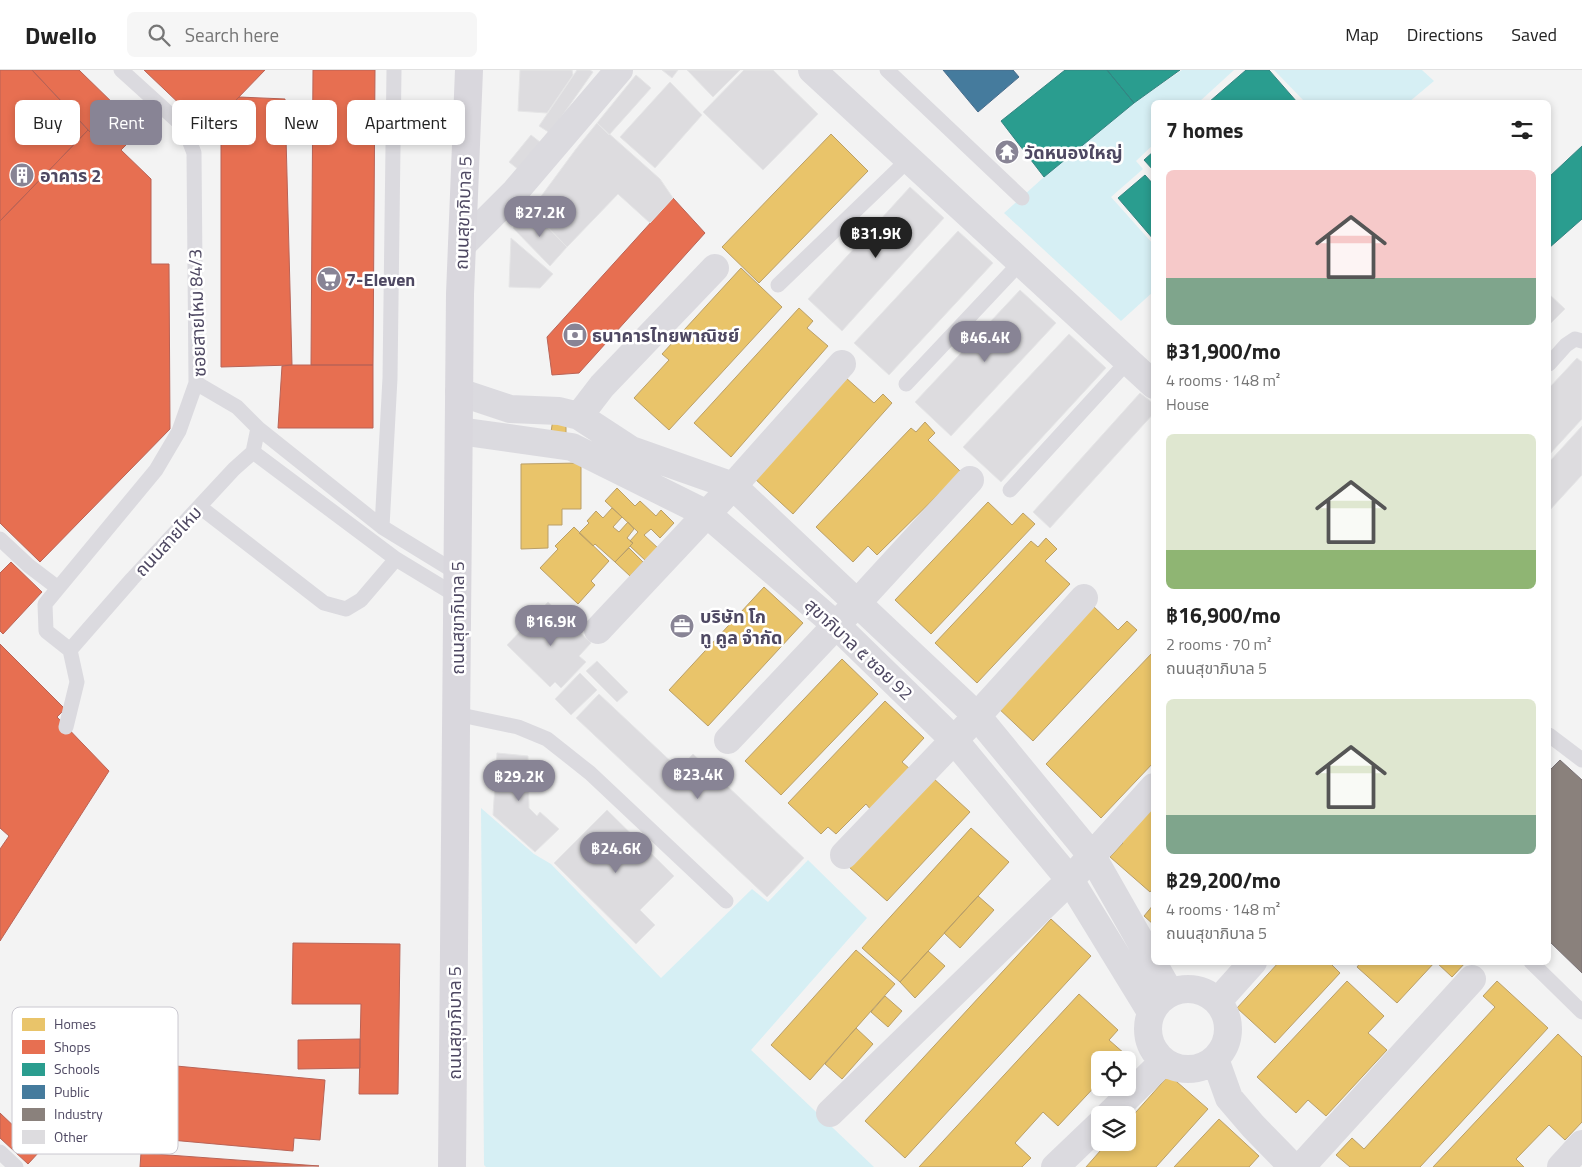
<!DOCTYPE html>
<html lang="en">
<head>
<meta charset="utf-8">
<style>
	:root { --surface:#fff; --page:#f6f6f6; --text:#222; --muted:#767676; --line:#e0e0e0; --accent:#888495 }
	body { margin:0; font-family:"Titillium Web","Noto Sans Thai",sans-serif; background:var(--page); color:var(--text); height:100vh; display:flex; flex-direction:column; font-size:19px; white-space:nowrap }
	* { box-sizing:border-box; margin:0 }
	p { font-size:16px; color:var(--muted) }
	.icon { flex:none; width:28px; height:28px; fill:none; stroke:currentColor; stroke-width:2; stroke-linecap:round; stroke-linejoin:round }
	.map { position:relative; flex:1; overflow:hidden }
	.sheet { position:absolute; left:1151px; top:30px; width:400px; height:865px; display:flex; flex-direction:column; background:var(--surface); border-radius:8px; box-shadow:0 2px 8px #0003 }
	.sheet>* { flex:none }
	.hud { position:absolute; left:15px; top:30px; width:475px; height:45px; display:flex; gap:10px }
	.fabs { position:absolute; left:1091px; top:981px; display:grid; gap:10px }
	.fabs a { display:grid; place-items:center; width:45px; height:45px; border-radius:8px; background:var(--surface); box-shadow:0 2px 8px #0003; font-size:25px }
	.price { position:absolute; translate:-50% -42px; padding:0 11px; border-radius:18px; background:var(--accent); color:#fff; font-size:16px; line-height:32px; filter:drop-shadow(0 1px 2px #0008) }
	.price::after { content:''; position:absolute; left:50%; top:30px; width:15px; height:11px; margin-left:-8px; background:inherit; clip-path:polygon(0 0,100% 0,50% 100%) }
	.price.current { background:#222; color:#fff }
	ul { padding:0; list-style:none }
	li { display:grid; align-content:center; gap:10px; height:265px; padding:0 15px }
	li span { display:grid; place-items:center; height:155px; border-radius:8px; color:#555 }
	li>.icon { margin-inline-start:auto }
	span .icon { width:90px; height:90px; fill:#fffc; stroke-width:1 }
	li b { font-size:21px }
	h2 { display:flex; justify-content:space-between; align-items:center; height:60px; padding:0 15px; font-size:21px }
	.chip { padding:0 18px; border-radius:8px; background:var(--surface); box-shadow:0 2px 8px #0003; font-size:18px; line-height:45px }
	.chip.current { background:var(--accent); color:#fff }
	header { display:flex; align-items:center; gap:30px; box-sizing:border-box; height:70px; padding:0 25px; background:var(--surface); border-bottom:1px solid var(--line) }
	header strong { font-size:24px }
	nav { display:flex; gap:28px; margin-inline-start:auto; font-size:18px }
	.search { width:350px; height:45px; background:var(--page); display:flex; align-items:center; gap:12px; box-sizing:border-box; padding:0 18px; border-radius:8px; color:var(--muted); font-size:19px }
	.map>svg:first-child { display:block }
	.green { fill:#d6eff4 }
	.homes { fill:#e9c46a; stroke:#ba9f68 }
	.shops { fill:#e76f51; stroke:#b96356 }
	.schools { fill:#2a9d8f; stroke:#358482 }
	.public { fill:#457b9d; stroke:#486c8b }
	.industry { fill:#8a817c; stroke:#787074 }
	.building { fill:#dddcdf; stroke:#e5e5e6 }
	.lines { fill:none; stroke-linecap:round; stroke-linejoin:round }
	.lane { stroke:#dbdadf; stroke-width:15 }
	.street { stroke:#dbdadf; stroke-width:28 }
	.secondary { stroke:#d9d7dd; stroke-width:28 }
	.labels { text-anchor:middle; dominant-baseline:central; stroke-width:5; stroke-linejoin:round; paint-order:stroke }
	.poi-label { font-size:18px; font-weight:bold; fill:#4e4862; stroke:#fff; text-anchor:start }
	.street-label { font-size:18px; fill:#4e4862; stroke:#fff }
	.key { fill:#fff; stroke:#cac8d0; stroke-width:1 }
	.key-label { font-size:14px; fill:#4e4862 }
</style>
</head>
<body>
<header>
<strong>Dwello</strong>
<div class="search"><svg class="icon" aria-label="search" viewBox="0 0 24 24"><circle cx="10" cy="10" r="6"/><path d="M15 15l6 6"/></svg>Search here</div>
<nav><a>Map</a><a>Directions</a><a>Saved</a></nav>
</header>
<div class="map">
<svg width="1582" height="1097" viewBox="0 0 1582 1097">
	<rect width="100%" height="100%" fill="#f3f3f3"/>
	<path class="green" d="M1182,0H1234L1199,32H1154V74L1136,91L1143,99L1111,127L1154,175V221L1121,251L1004,143L1044,107L1134,33Z
		M1274,0H1422L1434,11L1409,32H1305Z
		M481,738L534,784L551,794L661,908L752,819L768,832L808,790L867,848L751,980L874,1097H486L484,1095Z"/>
	<path class="homes" d="M831,64L868,101L759,213L722,177Z
		M741,198L782,237L669,360L634,328L669,290L662,284Z
		M799,238L813,251L807,258L828,276L731,387L694,353Z
		M845,307L874,333L883,324L892,333L793,444L754,408Z
		M553,349L566,350V363L551,362Z
		M925,352L935,363L928,370L961,402L877,485L868,476L853,492L816,457L911,358L916,362Z
		M581,393V439H562V455H548V478L521,479V394Z
		M617,418L635,436L640,431L656,446L661,440L674,453L660,468L651,459L644,465L659,479L647,492L630,476L633,473L630,471L638,462L605,431Z
		M988,432L1012,455L1023,443L1035,454L931,564L895,530Z
		M612,438L622,447L613,457L619,462L628,452L634,459L627,468L633,473L615,492L595,474L593,476L579,463L589,453L587,451L596,441L603,448Z
		M574,457L609,491L591,511L595,515L578,534L540,498L558,479L555,476Z
		M1046,468L1057,479L1045,491L1070,514L977,613L935,573L1031,471L1038,477Z
		M629,478L643,492L630,506L615,492Z
		M764,517L803,553L708,656L669,620Z
		M1091,534L1118,560L1127,551L1137,560L1033,671L996,636Z
		M1154,581V692L1101,748L1046,694Z
		M842,589L878,624L781,725L745,691Z
		M885,631L924,668L902,692L910,699L871,740L866,734L836,764L828,757L821,764L788,733Z
		M932,707L970,742L887,831L849,797Z
		M1154,722V817L1150,822L1110,787L1123,773L1113,764Z
		M971,758L1009,792L900,912L862,878Z
		M978,826L994,840L960,878L944,863Z
		M1154,834V855L1144,846Z
		M1051,849L1091,886L905,1088L865,1051Z
		M856,880L895,914L810,1010L771,975Z
		M928,881L945,896L915,928L900,912Z
		M1279,892H1329L1340,903L1275,973L1237,938Z
		M1361,892H1435L1397,933L1357,897Z
		M1436,892H1466L1452,907Z
		M1347,911L1384,946L1368,963L1387,980L1326,1046L1308,1030L1296,1043L1257,1007Z
		M1497,911L1548,958L1420,1097H1350L1336,1085L1352,1068L1364,1079L1495,937L1483,926Z
		M1079,924L1118,960L1109,970L1125,984L1119,990H1100V1011L1058,1056L1043,1042L1015,1073L1031,1088L1022,1097H919Z
		M885,926L902,941L888,957L871,942Z
		M856,958L873,974L842,1009L825,994Z
		M1558,964L1582,987V1052L1565,1070L1549,1055L1516,1089L1524,1097H1433Z
		M1169,1005L1208,1039L1156,1097H1086L1108,1072H1128V1051Z
		M1219,1049L1259,1086L1249,1097H1174Z"/>
	<path class="shops" d="M0,0H32L88,60L0,151Z
		M32,0H79L121,41L95,67Z
		M144,0H265L207,60Z
		M313,0H375L373,295H311Z
		M239,27L285,29L292,295L221,297V46Z
		M112,50L132,69L121,80L151,109V194H169L170,359L40,492L0,453V151L88,60L95,67Z
		M673,128L705,163L579,303L552,305L547,267Z
		M292,295H373V358H278L282,296Z
		M11,492L42,522L3,564L0,561V503Z
		M0,574L65,639L57,647L109,701L0,871V779L9,766L0,758Z
		M293,873L400,874L398,1024H359L361,934H292Z
		M360,969V998L298,999V970Z
		M123,991L325,1010L320,1070L294,1068L293,1081L115,1065Z
		M0,1043L40,1081L28,1094L0,1068Z
		M141,1083L319,1096L140,1097Z"/>
	<path class="schools" d="M1065,0H1107L1134,33L1044,107L1001,51Z
		M1107,0H1180L1134,33Z
		M1246,0H1269L1297,32H1209Z
		M1582,76V149L1549,178V107Z
		M1154,81V101L1144,90Z
		M1145,105L1154,115V170L1118,128Z"/>
	<path class="public" d="M943,0H1013L1019,7L978,42Z"/>
	<path class="industry" d="M1560,690L1582,710V903L1549,871V701Z"/>
	<path class="building" d="M520,0H572L573,5L547,43L518,41Z
		M577,0H590L593,2L550,63L539,56Z
		M662,0H678L672,8Z
		M687,0H740L713,27Z
		M744,0H773L818,44L763,100L703,42Z
		M636,5L651,18L609,65L597,53Z
		M670,12L702,45L655,98L620,67Z
		M597,53L660,109L673,128L650,153L618,124L567,177L531,140L576,79Z
		M531,65L545,76L523,103L509,92Z
		M910,117L944,148L842,261L808,229Z
		M531,140L567,177L550,196L513,158Z
		M958,161L993,193L889,305L854,273Z
		M511,168L553,204L540,218L509,217Z
		M1020,220L1056,253L951,366L915,332Z
		M1549,224L1565,239L1549,255Z
		M1069,264L1106,298L1001,412L963,377Z
		M1577,288L1582,292V349L1549,385V318Z
		M1140,323L1154,334V343L1050,458L1033,442Z
		M1582,356V405L1549,441V392Z
		M548,532L591,573L579,586L586,592L561,618L555,612L550,617L507,575Z
		M597,591L628,622L617,632L586,601Z
		M580,603L597,620L571,645L555,629Z
		M599,624L679,699L693,684L804,788L767,827L576,648Z
		M497,683L528,686L529,738L537,746L540,742L559,759L535,782L493,745Z
		M607,740L674,806L640,840L655,855L636,874L554,793Z"/>
	<g class="lines">
		<path class="lane" d="M121,0L184,57L194,83L196,313L179,361L156,400L45,534L46,561L70,580L132,509L234,399L253,382L258,358
			M887,0L1022,128
			M778,215L908,90
			M1549,294L1566,275L1575,269L1582,271
			M196,313L237,337L258,358L382,457L457,503
			M906,314L1020,193
			M253,382L396,489L457,526
			M1010,420L1128,291
			M200,437L324,533L346,539L361,530L396,489
			M382,457L390,308L394,0
			M0,469L29,496L58,518
			M456,644L518,657L547,669L590,703L726,831
			M66,657L77,612L70,580
			M1549,665L1582,690
			M1531,892L1582,942
			M0,1082L16,1097"/>
		<path class="street" d="M812,0L1154,315
			M462,175L514,123L619,0
			M459,322L510,339L559,341L579,346L631,380L733,416L977,646L1092,786L1170,923
			M579,346L602,316L715,198
			M459,361L572,377L707,444L836,555L954,670L1070,810L1151,942
			M598,560L733,416L842,294
			M728,670L858,532L970,410
			M844,785L977,646L1084,528
			M1148 959a40 40 0 1 1 80 0a40 40 0 1 1-80 0Z
			M1218,931L1253,892
			M1215,989L1229,1028L1253,1056L1293,1097
			M830,1043L1070,810L1154,717
			M1109,1045L1164,991
			M1055,1097L1100,1054
			M1301,1097L1472,909
			M1561,1097L1582,1074"/>
		<path class="secondary" d="M452,1097L460,224L469,0"/>
	</g>
	<defs>
		<symbol id="temple-disc" viewBox="-11 -11 22 22"><circle r="9.5" fill="#888495" stroke="#fff"/><path d="M0-6L5-2H3V0L6.5 2.5H4V6H1.5V3h-3V6H-4V2.5H-6.5L-3 0V-2H-5Z" fill="#fff"/></symbol>
		<symbol id="building-disc" viewBox="-11 -11 22 22"><circle r="9.5" fill="#888495" stroke="#fff"/><path d="M-4-6H4V6H1V3H-1V6H-4ZM-2.5-4.3h1.7v1.8h-1.7ZM.8-4.3h1.7v1.8H.8ZM-2.5-1h1.7V.8h-1.7ZM.8-1h1.7V.8H.8Z" fill="#fff"/></symbol>
		<symbol id="supermarket-disc" viewBox="-11 -11 22 22"><circle r="9.5" fill="#888495" stroke="#fff"/><path d="M-6-5.5h2.5l.6 2H6L4.5 2H-2.5L-4.4-4H-6ZM-1.5 3.2a1.3 1.3 0 1 0 .1 0ZM3 3.2a1.3 1.3 0 1 0 .1 0Z" fill="#fff"/></symbol>
		<symbol id="bank-disc" viewBox="-11 -11 22 22"><circle r="9.5" fill="#888495" stroke="#fff"/><path d="M-6-4H6V4H-6ZM0-2.3a2.3 2.3 0 1 0 0 4.6a2.3 2.3 0 1 0 0-4.6Z" fill="#fff"/></symbol>
		<symbol id="office-disc" viewBox="-11 -11 22 22"><circle r="9.5" fill="#888495" stroke="#fff"/><path d="M-6-3h4V-5.5h4V-3h4V5H-6ZM-1-4.5V-3h2v-1.5ZM-6 0V1H6V0Z" fill="#fff"/></symbol>
	</defs>
	<g fill-rule="evenodd">
		<use href="#temple-disc" x="993" y="68" width="28" height="28"/>
		<use href="#building-disc" x="8" y="91" width="28" height="28"/>
		<use href="#supermarket-disc" x="315" y="195" width="28" height="28"/>
		<use href="#bank-disc" x="561" y="251" width="28" height="28"/>
		<use href="#office-disc" x="668" y="542" width="28" height="28"/>
	</g>
	<g class="labels">
		<g class="poi-label">
			<text x="1024" y="82">วัดหนองใหญ่</text>
			<text x="40" y="105">อาคาร 2</text>
			<text x="346" y="209">7-Eleven</text>
			<text x="592" y="265">ธนาคารไทยพาณิชย์</text>
			<text x="700" y="546">บริษัท โก<tspan x="700" dy="21">ทู คูล จำกัด</tspan></text>
		</g>
		<g class="street-label">
			<text transform="translate(463 143) rotate(-88)">ถนนสุขาภิบาล 5</text>
			<text transform="translate(197 243) rotate(-92)">ซอยสายไหม 84/3</text>
			<text transform="translate(168 471) rotate(-47)">ถนนสายไหม</text>
			<text transform="translate(457 548) rotate(-90)">ถนนสุขาภิบาล 5</text>
			<text transform="translate(859 579) rotate(43)">สุขาภิบาล ๕ ซอย 92</text>
			<text transform="translate(454 953) rotate(-90)">ถนนสุขาภิบาล 5</text>
		</g>
	</g>
	<rect x="12" y="937" width="166" height="147" rx="8" class="key"/>
	<rect x="22" y="948" width="23" height="13" fill="#e9c46a"/>
	<rect x="22" y="970" width="23" height="14" fill="#e76f51"/>
	<rect x="22" y="993" width="23" height="13" fill="#2a9d8f"/>
	<rect x="22" y="1015" width="23" height="14" fill="#457b9d"/>
	<rect x="22" y="1038" width="23" height="13" fill="#8a817c"/>
	<rect x="22" y="1060" width="23" height="14" fill="#dddcdf"/>
	<g class="key-label">
		<text x="54" y="959">Homes</text>
		<text x="54" y="982">Shops</text>
		<text x="54" y="1004">Schools</text>
		<text x="54" y="1027">Public</text>
		<text x="54" y="1049">Industry</text>
		<text x="54" y="1072">Other</text>
	</g>
</svg>
<div class="fabs">
<a><svg class="icon" aria-label="locate" viewBox="0 0 24 24"><circle cx="12" cy="12" r="6"/><path d="M12 2v4M12 18v4M2 12h4M18 12h4"/></svg></a>
<a><svg class="icon" aria-label="layers" viewBox="0 0 24 24"><path d="M12 4l9 5-9 5-9-5zM3 14l9 5 9-5"/></svg></a>
</div>
<b class="price" style="left:540px;top:168px">฿27.2K</b>
<b class="price current" style="left:876px;top:189px">฿31.9K</b>
<b class="price" style="left:985px;top:293px">฿46.4K</b>
<b class="price" style="left:551px;top:577px">฿16.9K</b>
<b class="price" style="left:698px;top:730px">฿23.4K</b>
<b class="price" style="left:519px;top:732px">฿29.2K</b>
<b class="price" style="left:616px;top:804px">฿24.6K</b>
<div class="hud">
<a class="chip">Buy</a>
<a class="chip current">Rent</a>
<a class="chip">Filters</a>
<a class="chip">New</a>
<a class="chip">Apartment</a>
</div>
<section class="sheet">
<h2>7 homes<svg class="icon" aria-label="filters" viewBox="0 0 24 24"><path d="M4 7h16M4 17h16"/><circle cx="9" cy="7" r="2"/><circle cx="15" cy="17" r="2"/></svg></h2>
<ul>
<li><span style="background:linear-gradient(#f6c9c9 70%,#7fa58c 0)"><svg class="icon" aria-label="home" viewBox="0 0 24 24"><path d="M3 11l9-7 9 7M6 9v11h12V9"/></svg></span><div><b>฿31,900/mo</b><p>4 rooms · 148 m²</p><p>House</p></div></li>
<li><span style="background:linear-gradient(#dfe7d0 75%,#8fb573 0)"><svg class="icon" aria-label="home" viewBox="0 0 24 24"><path d="M3 11l9-7 9 7M6 9v11h12V9"/></svg></span><div><b>฿16,900/mo</b><p>2 rooms · 70 m²</p><p>ถนนสุขาภิบาล 5</p></div></li>
<li><span style="background:linear-gradient(#dfe7d0 75%,#7fa58c 0)"><svg class="icon" aria-label="home" viewBox="0 0 24 24"><path d="M3 11l9-7 9 7M6 9v11h12V9"/></svg></span><div><b>฿29,200/mo</b><p>4 rooms · 148 m²</p><p>ถนนสุขาภิบาล 5</p></div></li>
</ul>
</section>
</div>
</body>
</html>
